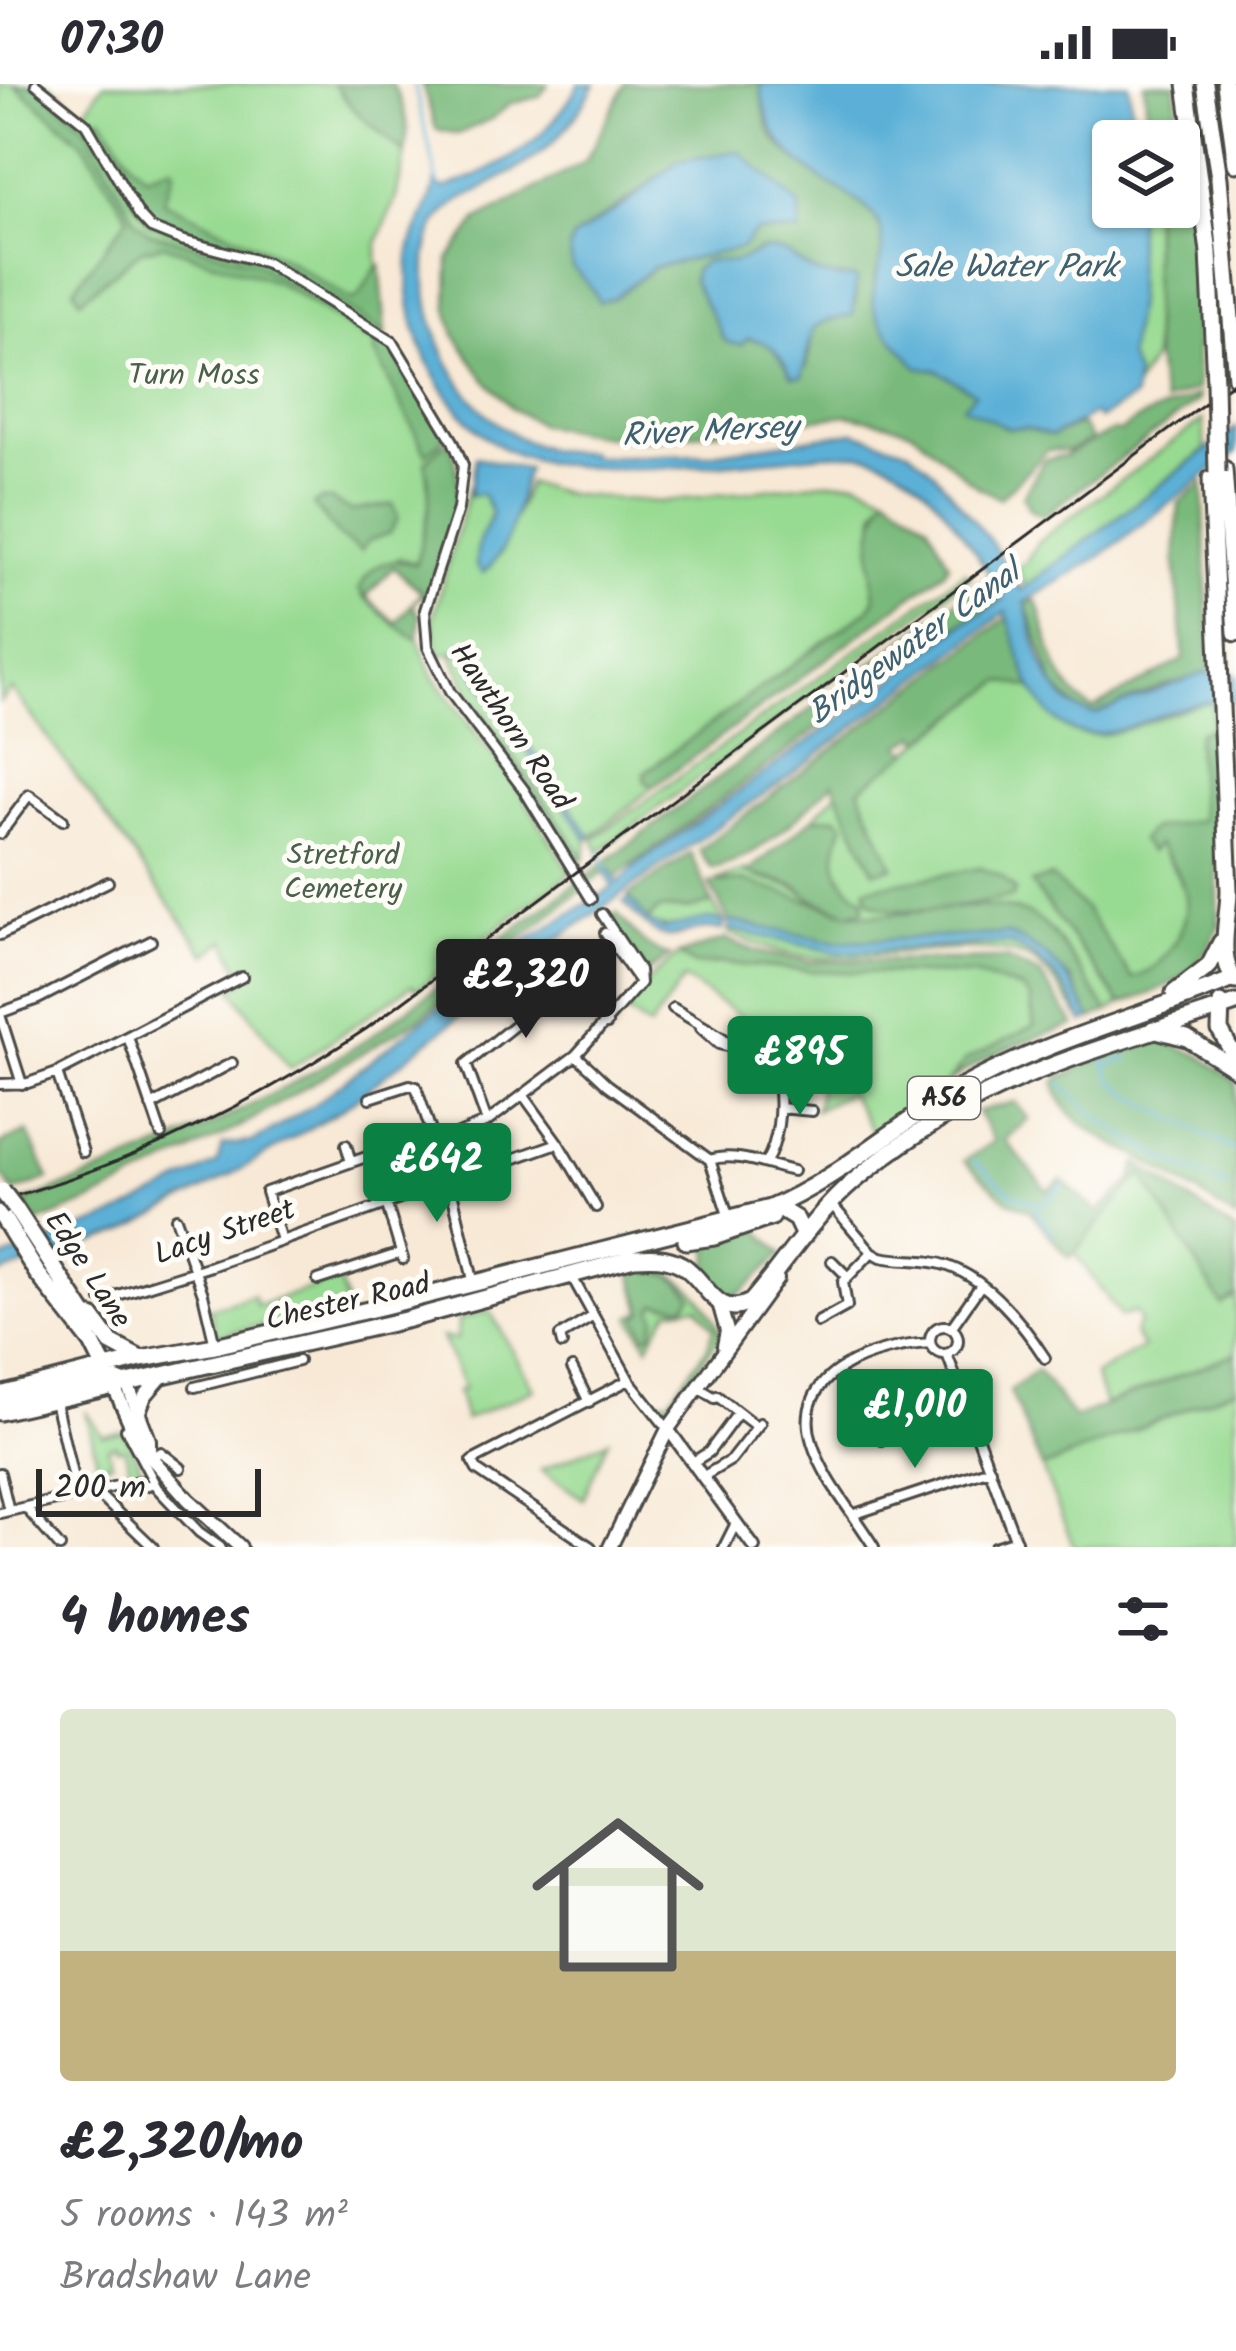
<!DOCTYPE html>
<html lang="en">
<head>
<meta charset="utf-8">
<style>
	:root { --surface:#fff; --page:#f2f2f3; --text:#2b2b33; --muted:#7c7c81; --accent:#0b8043 }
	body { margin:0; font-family:Kalam,sans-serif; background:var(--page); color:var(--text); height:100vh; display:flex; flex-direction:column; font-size:45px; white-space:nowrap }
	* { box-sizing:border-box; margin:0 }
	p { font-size:39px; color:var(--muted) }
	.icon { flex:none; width:66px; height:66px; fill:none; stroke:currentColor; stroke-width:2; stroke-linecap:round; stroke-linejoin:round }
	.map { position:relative; height:1463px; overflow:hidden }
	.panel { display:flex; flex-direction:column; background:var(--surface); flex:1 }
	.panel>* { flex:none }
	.buttons { position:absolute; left:1092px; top:36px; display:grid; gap:24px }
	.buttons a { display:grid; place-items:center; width:108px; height:108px; border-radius:12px; background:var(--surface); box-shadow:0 3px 9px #0004; font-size:60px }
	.scale { position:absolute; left:36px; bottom:30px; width:225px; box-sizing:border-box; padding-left:12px; border:6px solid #2b2b2b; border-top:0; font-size:33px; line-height:42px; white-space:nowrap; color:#2b2b2b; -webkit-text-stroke:9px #fdfcf7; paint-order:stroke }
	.price { position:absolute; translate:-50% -102px; padding:0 27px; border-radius:12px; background:var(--accent); color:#fff; font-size:39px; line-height:78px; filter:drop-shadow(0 3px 6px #0008) }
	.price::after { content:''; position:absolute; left:50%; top:72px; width:36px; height:27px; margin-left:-18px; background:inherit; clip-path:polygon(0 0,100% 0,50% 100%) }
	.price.on { background:#222; color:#fff }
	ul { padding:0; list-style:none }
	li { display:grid; align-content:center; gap:24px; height:636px; padding:0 60px }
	li span { display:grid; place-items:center; height:372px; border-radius:12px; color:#555 }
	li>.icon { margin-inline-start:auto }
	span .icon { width:216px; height:216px; fill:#fffc; stroke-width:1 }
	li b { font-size:51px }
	h2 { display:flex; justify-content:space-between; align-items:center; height:144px; padding:0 60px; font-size:51px }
	.status { display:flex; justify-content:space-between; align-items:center; height:84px; padding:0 60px; background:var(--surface); direction:ltr }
	.status svg { height:33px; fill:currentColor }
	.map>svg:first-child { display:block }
	.green { fill:#97da91; stroke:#61825e; stroke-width:3; fill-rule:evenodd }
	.forest { fill:#79ba7b; stroke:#527253; stroke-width:3; fill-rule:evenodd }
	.water { fill:#5bb0d7; stroke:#436e81; stroke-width:3 }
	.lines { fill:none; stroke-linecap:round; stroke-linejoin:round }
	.stream { stroke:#5bb0d7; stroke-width:3 }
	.street-casing { stroke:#4a4845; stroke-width:14 }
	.secondary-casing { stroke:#4a4845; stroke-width:16 }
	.primary-casing { stroke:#4a4845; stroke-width:18 }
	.highway-casing { stroke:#4a4845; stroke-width:21 }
	.street { stroke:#fff; stroke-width:8 }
	.secondary { stroke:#fff; stroke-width:10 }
	.primary { stroke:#fff; stroke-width:12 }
	.highway { stroke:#fff; stroke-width:15 }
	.tram { stroke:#2b2b2b; stroke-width:3 }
	.highway-bridge-casing { stroke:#4a4845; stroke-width:21; stroke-linecap:butt }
	.highway-bridge { stroke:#fff; stroke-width:15 }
	.labels { text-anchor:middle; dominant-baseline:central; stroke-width:10; stroke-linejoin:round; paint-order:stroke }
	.shield { fill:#fdfcf7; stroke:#6a6a68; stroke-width:3 }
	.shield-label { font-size:27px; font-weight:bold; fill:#2b2b2b }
	.park-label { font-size:30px; fill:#4b604a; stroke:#fdfcf7 }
	.street-label { font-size:30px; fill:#2b2b2b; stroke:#fdfcf7 }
	.water-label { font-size:33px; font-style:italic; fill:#3e6070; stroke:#fdfcf7 }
</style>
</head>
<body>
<div class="status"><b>07:30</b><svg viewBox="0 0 49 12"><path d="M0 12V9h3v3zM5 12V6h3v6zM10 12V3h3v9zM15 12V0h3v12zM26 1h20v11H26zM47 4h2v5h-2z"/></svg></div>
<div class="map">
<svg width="1236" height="1463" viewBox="0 0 1236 1463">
	<rect width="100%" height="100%" fill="#fdfcf7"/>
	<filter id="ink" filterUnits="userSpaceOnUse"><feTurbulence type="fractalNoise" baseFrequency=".00833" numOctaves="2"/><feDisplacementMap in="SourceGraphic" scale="24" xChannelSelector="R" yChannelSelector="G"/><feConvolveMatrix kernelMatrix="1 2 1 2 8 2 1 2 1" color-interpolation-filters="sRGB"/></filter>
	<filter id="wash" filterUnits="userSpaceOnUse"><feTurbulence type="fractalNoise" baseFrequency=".004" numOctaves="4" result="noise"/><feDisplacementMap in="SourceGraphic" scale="48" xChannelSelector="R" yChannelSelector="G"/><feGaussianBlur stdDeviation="2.7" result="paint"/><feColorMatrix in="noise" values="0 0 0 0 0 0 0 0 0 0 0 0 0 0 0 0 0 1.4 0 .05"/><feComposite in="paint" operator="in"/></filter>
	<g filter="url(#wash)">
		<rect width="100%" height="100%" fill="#f8e9d6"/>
		<path class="green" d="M0,0H50L84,29L103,0H334L354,26L405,70L396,114L377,160L378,208L386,268L446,371L421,481L399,474L362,512L418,556L433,592L520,708L571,789L417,905L412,901L290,985L232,905L245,897L226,856L207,871L12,605L0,618Z
			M1137,123H1153V274L1133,307L1136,291L1127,274L1136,219Z
			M1203,336L1205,366L1026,503L1016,485L1026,478L1038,457Z
			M857,397L887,410L875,428V516L869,525L645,688V697L653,703L591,753L476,582H470L588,756L584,774L470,610L452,571L462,568V565L439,572L433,534L469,405L471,412L482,409L492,429L477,471H500L528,399L567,410L659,418L823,398Z
			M965,488L971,492L600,767L593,755Z
			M1002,597C1009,599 1023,599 1030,603C1044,612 1052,636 1068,645C1106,668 1171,621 1213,618L1212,644L1198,648L1201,736L1151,745C1168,787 1207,809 1175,858C1164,875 1152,889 1132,895L1032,799L1121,920L1108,928C1094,909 1059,850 1042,839C993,807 917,834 860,831C813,828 769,799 716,796L747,786C763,801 792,796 810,814H863C827,792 836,769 836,733L813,734L838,708L874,786L892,784L859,705ZM866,804L1013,813C978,818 896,839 868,816Z
			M712,819L724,837C697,834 672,853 648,837L659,825H689Z
			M729,845L840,869L1008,859C1043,873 1069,903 1083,938C1067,916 1053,889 1029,875C987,851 862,880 808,873C781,870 754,860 729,849Z
			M679,871L695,881L720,879L810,887L974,891L1022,905L1030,914L1034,942L967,976L946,1000L873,1049L849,1009L815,1026C822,1009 819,994 809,978L684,895L649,944L624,926L653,892Z
			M1142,1089L1222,1221L1236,1212V1269L1105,1321L1095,1291L1143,1263L1134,1250L1140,1237L1134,1228L1121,1233L1074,1168Z
			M645,1183C683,1187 705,1213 719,1247L718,1256L665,1328L658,1321L663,1315L668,1317L707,1264L714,1245L698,1222L669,1226L648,1262L631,1233L642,1227L632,1189Z
			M339,1195L347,1222L216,1252L210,1224L253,1211L257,1222Z
			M490,1227L534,1305L465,1336L457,1307L464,1305L442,1253L457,1256L458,1236Z
			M1236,1304V1463H1074L1042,1384Z
			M86,1327L103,1352L124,1348L142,1385L131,1387L124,1364L117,1365L116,1361L108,1363L112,1378L98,1382Z
			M608,1356L583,1415L541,1386L603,1359Z"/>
		<path class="forest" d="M14,0H37L85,41L136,137L148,148L253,177L378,252L369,256L276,198L163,161L142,166L80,216L74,204L128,133L83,59Z
			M334,0H392C406,23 410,43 405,70L354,26Z
			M422,0H548L539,13L510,20L493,34L458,50L436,45Z
			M625,0H760C762,14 764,34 770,47C794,93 881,107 884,159C884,171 877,184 874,196L937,286L976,310L964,321L1007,344H1026L1052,352L1081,340L1091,356L1068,367L1048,366L1000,414L976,402L913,347L886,339L847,331L651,355L607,352L541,341L513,325L484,294L455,251L448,225L449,175L478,136L585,78ZM739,67L799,148H755L741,164L655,183L614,214L599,217L573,154L650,100ZM760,166C787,164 793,177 815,188C827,194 842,193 855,194L856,219L813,245L807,283L789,289C780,255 752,254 722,253L711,225L736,178Z
			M1144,0H1175L1194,159L1197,305L1164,318C1146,254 1155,190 1153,123H1179V57H1150Z
			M95,33H102L132,79L146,92L171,83L175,86L163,117L289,177L344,212L353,216C367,208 367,190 380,181L386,250L270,176L150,140C124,110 114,69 89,37Z
			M381,257L392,261L446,352L426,370L375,269L374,260Z
			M1198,311V317L1043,432L1030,426L1023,412L1044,376L1066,371L1113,347L1120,348C1144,328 1170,325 1198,311Z
			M448,356C474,404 442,464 427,512L418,514L412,521L420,532L418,556L394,540L359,506C371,477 390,474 416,480C425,437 435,424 425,378ZM393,483L422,508L396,539L366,513Z
			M1203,399L1210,589L1165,601L1096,630L1082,628L1055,603L1026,520L1036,516L1039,523C1050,561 1057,605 1093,625L1184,575L1175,476L1179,419Z
			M887,410L928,439L949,479L944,488L653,703L645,697V688L869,525L875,516C872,478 865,444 887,410Z
			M320,416H331L351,427L393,420L398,434L390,449L368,457L361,467L340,453L313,421Z
			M988,493L1000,515L956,542L616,793L609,784L420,934L238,1044L95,1116L37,1139L23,1118C145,1073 255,1026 366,956Z
			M1008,533L1032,604L1002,597L921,657L918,651L901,661L909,668L859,705L893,783L874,787L833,699C798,733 760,774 712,785L699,766Z
			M482,628L584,774L577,780L521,695L479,641Z
			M1212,644L1219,842C1198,893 1170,903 1121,920L1031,799L1051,793L1085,825L1132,894C1149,890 1160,880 1170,866C1198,825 1188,797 1158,761L1150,768L1140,756L1151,745L1201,736L1196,657L1198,648Z
			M836,733L844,740C831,772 832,795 863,814L864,826L849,829C902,839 1004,804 1041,838C1067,861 1087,899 1108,928L1091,935L1071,895L1007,850L835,858L729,837L709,799L746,797L848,829L810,814L798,802L747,789L813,734Z
			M691,769L712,819L689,825H659L648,837L628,812Z
			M980,784L1001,792L1015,806L1013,813C978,819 897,839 868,816L866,804Z
			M616,829C635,848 642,864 670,872L646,889L610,834Z
			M725,855L758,868L809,878L1007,875L1040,891L1075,941C1027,956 986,969 946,1000L966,976L1034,942L1030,914L1022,905L974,891L810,887L720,879L695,881L679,871Z
			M1161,956L1199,971L1236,997V1136C1208,1114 1177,1096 1147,1078C1113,1057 1063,1042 1055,999L1062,991L1071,990L1083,980Z
			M1015,1018L1029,1035L1005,1056L1048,1107L1062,1096L1098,1128L1132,1096L1137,1079L1236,1148V1212L1222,1221L1142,1090L1069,1174L1030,1127L1007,1116L964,1077L994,1057L977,1028Z
			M28,1048L49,1095L14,1108L0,1089V1060Z
			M756,1143L782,1170L742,1208L727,1214L704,1192L710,1172L708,1161Z
			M644,1185C666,1190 680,1192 692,1212L685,1222L657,1219L653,1224L656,1233L652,1250L646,1252L637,1233L644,1228L633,1191Z
			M1236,1269V1304L1042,1384L1010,1307L1037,1286L1074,1334Z"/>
		<path class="water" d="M579,0H595C566,53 544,72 491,100C475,109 456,116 444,130C424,152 424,182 427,209C436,275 476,342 544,364C557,368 575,367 590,369L593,373L707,370L854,348L909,366L935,389L990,456L1021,506L1236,344V368L1102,471L1025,518C1035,556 1048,627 1096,630L1203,589L1236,591V618C1227,618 1217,616 1208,618C1144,625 1078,693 1034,607C1021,583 1015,553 1006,528L789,692L551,860L345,1023L238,1087L124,1148L0,1190V1176L117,1131L217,1079L222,1061L253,1058L312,1022L526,857L610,805L613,802L604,788L609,784L618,799L641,778L885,602L964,539L1004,516L1001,506C967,460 936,394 878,374C853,366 814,371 788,374C726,379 668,387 606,384C533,381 494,375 448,312C419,273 405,223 409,174C412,145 431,126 435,98L444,104C506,84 547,56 579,0Z
			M760,0H1129L1135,57H1113V123H1137L1136,219L1128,273L1136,291L1134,314L1099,335L1094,330L1052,352L1026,344H1008L963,322L975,309L937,286L918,283C905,268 886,251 877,232C862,200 897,164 875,134C866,121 853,114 839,106C792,77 767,57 760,0Z
			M739,67L800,122V148H755L742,164L654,183L613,214L599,218L590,202L572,183L569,165L573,154L630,117L677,77Z
			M765,165C793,166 794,179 817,189C829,194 843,193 856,194L853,231L823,238L813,245L802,293H792C781,272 773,258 748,254L741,261L726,258L693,197L694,187L705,177L736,178Z
			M476,373L527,385C515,419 515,462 483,489L476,481C477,471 477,458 483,449C494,429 494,431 482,410L470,411Z
			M476,582L591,753L588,756L470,583Z
			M630,814L648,837L663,845L709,835L724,837L723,846C668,838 678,881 624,818Z
			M729,837L835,858L1007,850C1053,868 1069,892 1091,935L1083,938C1069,903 1043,873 1008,859L840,869L729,845Z"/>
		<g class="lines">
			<path class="stream" d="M414,0L439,103
				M598,768L607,786
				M1101,970L1112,997L1133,1013L1236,1067
				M1108,981L1129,974
				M1061,999C1107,1050 1164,1076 1227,1102
				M974,1077L1011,1109L1041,1121L1065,1100
				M1041,1121L1035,1127L1053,1151"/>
		</g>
	</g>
	<g filter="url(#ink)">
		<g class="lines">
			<defs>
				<path id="street" d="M36,0L86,40L139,131L151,144L181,156L267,179L393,258L453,357L463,381L458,425L425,526L428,563L450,608L524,706L591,815
					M0,750L29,711L63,736
					M605,849L639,897
					M0,851L108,798
					M673,924L723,954L778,1001C782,1024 778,1058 766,1078
					M0,929L38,915L151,857
					M0,931L22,1000
					M701,944L719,960L727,962
					M128,953L161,1050
					M576,971L608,1001L710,1076L729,1134
					M57,989L83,1068
					M0,1000L28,999L57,989L242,893
					M524,1012L558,1059L596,1123
					M370,1014L410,1001L416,1003L432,1050L440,1058L474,1200
					M151,1022L232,979
					M780,1024L812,1027
					M487,1038L466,980L571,896L607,940
					M440,1058L487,1038L576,971L640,899L639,886L602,830
					M346,1061L351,1078
					M710,1076C735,1067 768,1082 793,1087
					M386,1118L403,1175
					M833,1122L872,1168L881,1173C903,1178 927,1174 948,1182C988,1196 1023,1240 1045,1274
					M176,1134L203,1210L215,1261
					M281,1156L266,1108L432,1050
					M832,1177L847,1192
					M571,1191L629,1296L667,1344
					M318,1196L401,1169
					M102,1216L211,1182L558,1059
					M818,1238L847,1222L843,1198L872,1168
					M930 1256a14 14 0 1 1 28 0a14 14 0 1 1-28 0Z
					M951,1244L981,1201
					M562,1260L560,1252L592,1233
					M947,1270L1018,1463
					M572,1284L589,1318
					M195,1303L298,1277
					M699,1304L715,1314L717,1312L757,1343
					M55,1317L77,1412
					M876,1337L882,1356
					M126,1345L157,1404L199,1448L220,1463
					M879,1346L965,1320
					M153,1372L161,1368L181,1384
					M693,1378L709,1368L738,1329
					M0,1389L9,1427
					M704,1392L731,1376L760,1339
					M95,1407L153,1463
					M26,1424L60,1463
					M0,1429L139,1397L145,1402L154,1399
					M855,1430L990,1385
					M591,1463L477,1386L472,1377L629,1296
					M724,1463L736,1439
					M874,1463C854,1430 823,1395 812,1358C790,1287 878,1262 930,1259
					M994,1463L1016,1456"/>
				<path id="secondary" d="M668,1345L754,1463"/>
				<path id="primary" d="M719,1219L727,1247L724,1262
					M114,1303L140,1361L188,1415L240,1463
					M0,1316L117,1295L127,1299L149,1356V1368
					M138,1330L145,1312L162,1292
					M610,1463L668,1345L777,1195"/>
				<path id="highway" d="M1186,0L1209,168L1215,298
					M1205,0L1219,94L1236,294
					M1225,0L1236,80
					M1224,385L1236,549
					M1211,394L1229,806C1229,834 1216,876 1236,897
					M1174,909L1209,882L1221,858
					M1221,919L1220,946L1236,975
					M1153,945L1187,954L1236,985
					M15,1124L94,1245
					M783,1127L796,1135L804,1152
					M0,1129L37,1189L92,1259L110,1295
					M686,1157L714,1153L772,1133
					M92,1233L111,1259L141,1275
					M0,1311L141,1275L215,1262L385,1222L770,1124C841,1094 896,1039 964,1002C1050,955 1146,931 1236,894
					M0,1328L405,1236L634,1174C651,1173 666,1172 682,1181C707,1196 715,1237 751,1218C785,1179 813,1132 853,1098C976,993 1089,970 1236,919"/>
			</defs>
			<use href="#street" class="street-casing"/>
			<use href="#secondary" class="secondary-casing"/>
			<use href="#primary" class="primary-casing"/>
			<use href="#highway" class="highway-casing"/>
			<use href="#street" class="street"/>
			<use href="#secondary" class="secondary"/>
			<use href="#primary" class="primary"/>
			<use href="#highway" class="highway"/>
			<path class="tram" d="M0,1116C130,1081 254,1019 366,945L1236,296"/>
			<defs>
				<path id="highway-bridge" d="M1215,298L1217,389
					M2,1107L15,1124"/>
			</defs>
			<use href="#highway-bridge" class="highway-bridge-casing"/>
			<use href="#highway-bridge" class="highway-bridge"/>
		</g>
	</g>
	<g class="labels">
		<rect class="shield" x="908" y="993" width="72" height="42" rx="9"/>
		<g class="shield-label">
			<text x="944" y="1014">A56</text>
		</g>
		<g class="park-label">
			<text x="194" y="292">Turn Moss</text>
			<text x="343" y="772">Stretford<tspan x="343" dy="34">Cemetery</tspan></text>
		</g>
		<g class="street-label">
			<text transform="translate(510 643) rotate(56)">Hawthorn Road</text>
			<text transform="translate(225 1149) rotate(-19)">Lacy Street</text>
			<text transform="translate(87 1186) rotate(57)">Edge Lane</text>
			<text transform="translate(348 1219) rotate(-13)">Chester Road</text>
		</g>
		<g class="water-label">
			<text x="1006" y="184">Sale Water Park</text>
			<text transform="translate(710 349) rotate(-3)">River Mersey</text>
			<text transform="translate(915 560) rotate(-36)">Bridgewater Canal</text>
		</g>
	</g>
</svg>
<div class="buttons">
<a><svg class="icon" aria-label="layers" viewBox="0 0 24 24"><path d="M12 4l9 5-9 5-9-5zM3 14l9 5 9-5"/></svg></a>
</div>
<div class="scale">200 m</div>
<b class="price on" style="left:526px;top:957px">£2,320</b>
<b class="price" style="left:800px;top:1034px">£895</b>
<b class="price" style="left:437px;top:1141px">£642</b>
<b class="price" style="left:915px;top:1387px">£1,010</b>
</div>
<section class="panel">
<h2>4 homes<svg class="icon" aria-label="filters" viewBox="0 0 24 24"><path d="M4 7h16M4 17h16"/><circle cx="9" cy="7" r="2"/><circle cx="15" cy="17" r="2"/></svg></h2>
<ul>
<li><span style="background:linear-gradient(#dfe7d0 65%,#c2b280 0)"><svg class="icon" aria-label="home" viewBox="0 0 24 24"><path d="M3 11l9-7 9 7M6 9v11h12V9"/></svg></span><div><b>£2,320/mo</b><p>5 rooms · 143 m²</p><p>Bradshaw Lane</p></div></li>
</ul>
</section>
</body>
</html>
